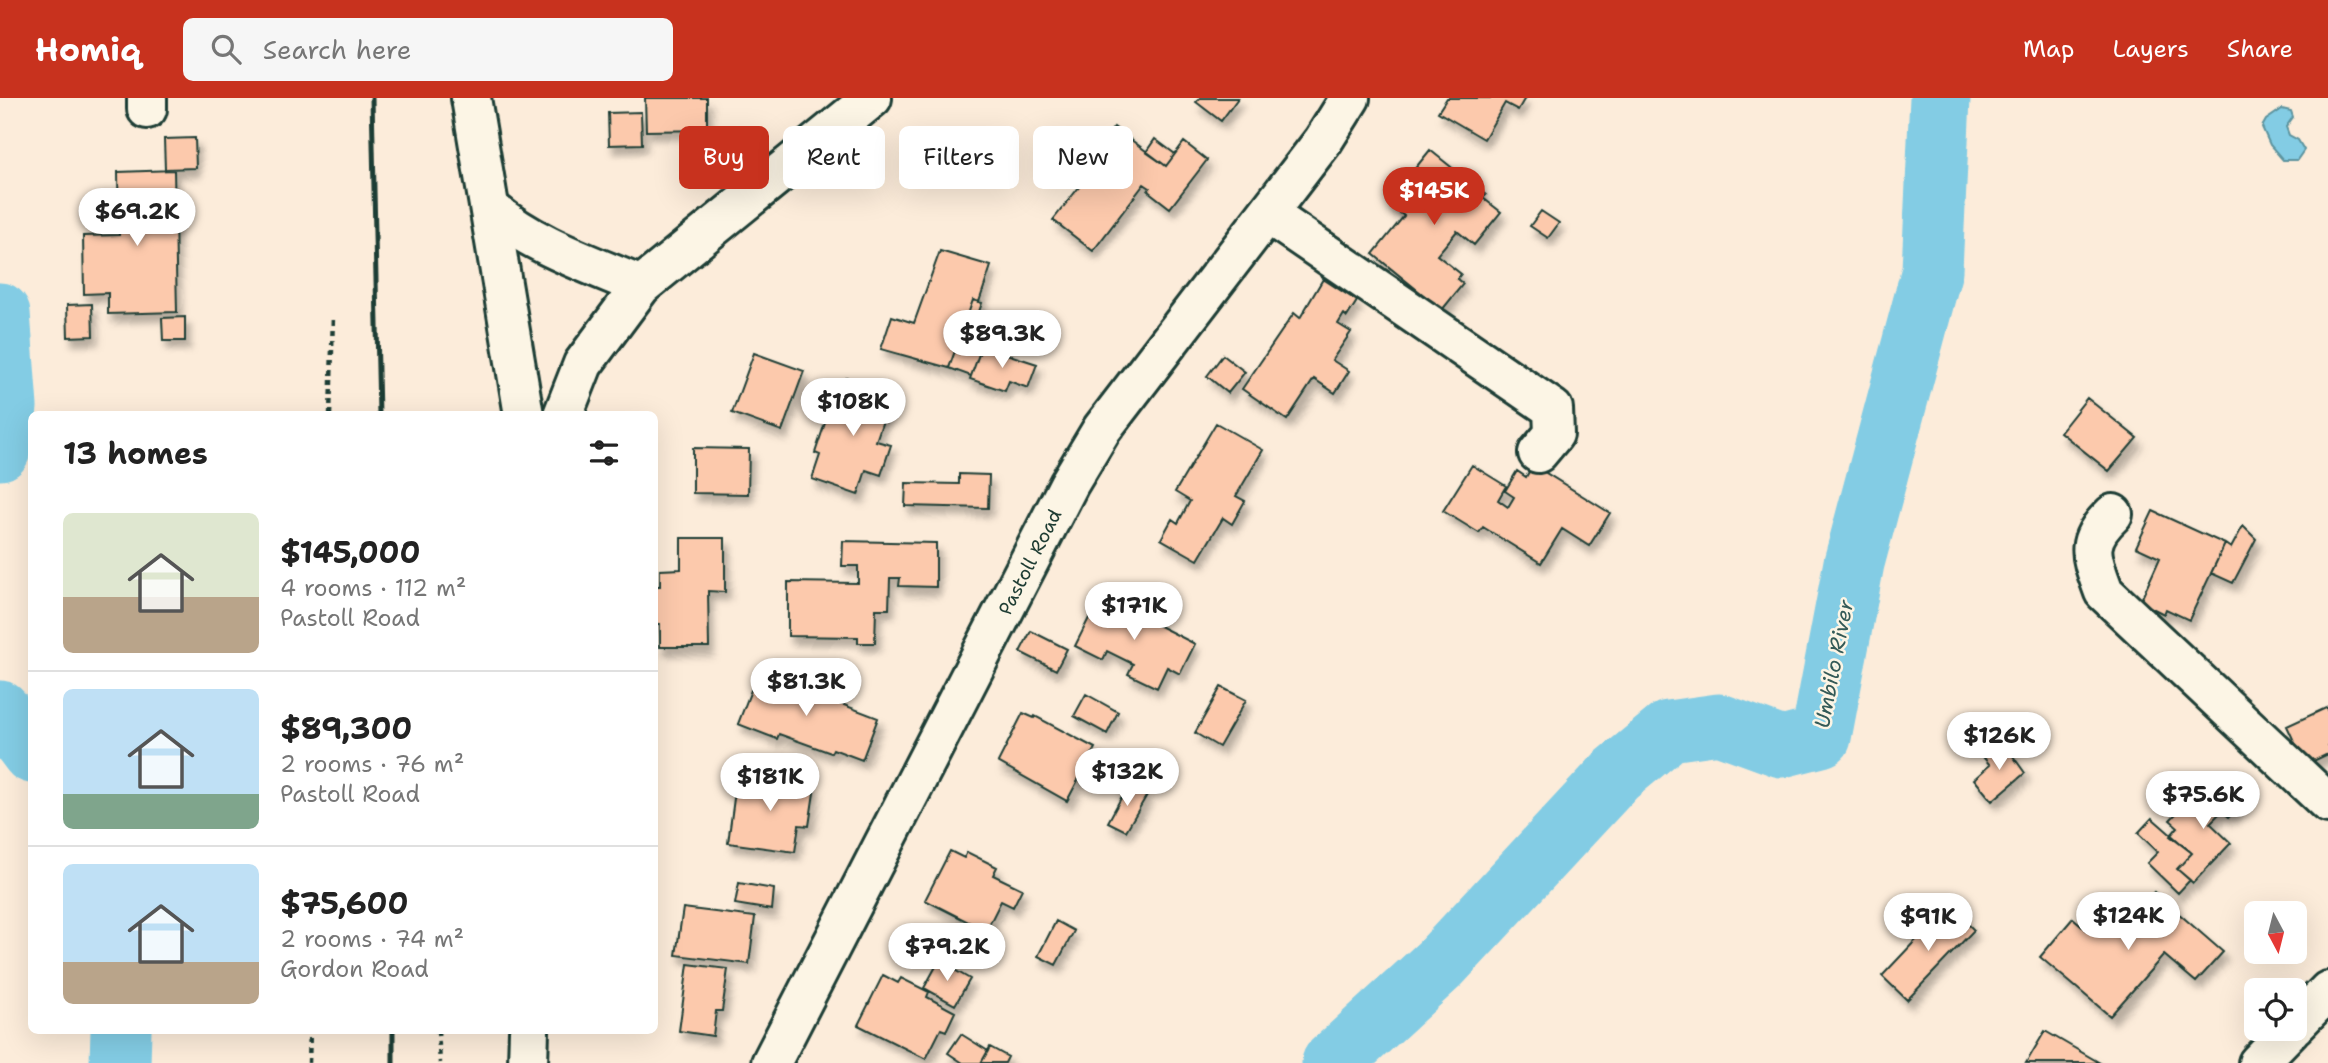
<!DOCTYPE html>
<html lang="en">
<head>
<meta charset="utf-8">
<style>
	:root { --surface:#fff; --page:#f6f6f6; --text:#222; --muted:#767676; --line:#e0e0e0; --accent:#c8321e }
	body { margin:0; font-family:"Shantell Sans",sans-serif; background:var(--page); color:var(--text); height:100vh; display:flex; flex-direction:column; font-size:26px; white-space:nowrap }
	* { box-sizing:border-box; margin:0 }
	p { font-size:23px; color:var(--muted) }
	.icon { flex:none; width:38px; height:38px; fill:none; stroke:currentColor; stroke-width:2; stroke-linecap:round; stroke-linejoin:round }
	.map { position:relative; flex:1; overflow:hidden }
	.panel { position:absolute; left:28px; top:313px; width:630px; height:623px; display:flex; flex-direction:column; background:var(--surface); border-radius:10px; box-shadow:0 7px 28px #0002 }
	.panel>* { flex:none }
	.guide { position:absolute; left:679px; top:28px; width:665px; height:63px; display:flex; gap:14px }
	.needle { width:46px; rotate:173deg }
	.fabs { position:absolute; left:2244px; top:803px; display:grid; gap:14px }
	.fabs a { display:grid; place-items:center; width:63px; height:63px; border-radius:10px; background:var(--surface); box-shadow:0 7px 28px #0002; font-size:35px }
	.price { position:absolute; translate:-50% -60px; padding:0 16px; border-radius:24px; background:#fff; color:#222; font-size:23px; line-height:46px; filter:drop-shadow(0 2px 4px #0008) }
	.price::after { content:''; position:absolute; left:50%; top:42px; width:21px; height:16px; margin-left:-10px; background:inherit; clip-path:polygon(0 0,100% 0,50% 100%) }
	.price.on { background:var(--accent); color:#fff }
	ul { padding:0; list-style:none }
	li { display:flex; align-items:center; gap:21px; height:175px; padding:0 35px }
	li+li { border-top:2px solid var(--line) }
	li span { display:grid; place-items:center; flex:none; width:196px; height:140px; border-radius:10px; color:#555 }
	li>.icon { margin-inline-start:auto }
	span .icon { width:84px; height:84px; fill:#fffc; stroke-width:1 }
	li b { font-size:30px }
	h2 { display:flex; justify-content:space-between; align-items:center; height:84px; padding:0 35px; font-size:30px }
	.chip { padding:0 24px; border-radius:10px; background:var(--surface); box-shadow:0 7px 28px #0002; font-size:24px; line-height:63px }
	.chip.on { background:var(--accent); color:#fff }
	header { display:flex; align-items:center; gap:42px; box-sizing:border-box; height:98px; padding:0 35px; background:var(--accent); color:#fff }
	header strong { font-size:33px }
	nav { display:flex; gap:38px; margin-inline-start:auto; font-size:24px }
	.search { width:490px; height:63px; background:var(--page); display:flex; align-items:center; gap:18px; box-sizing:border-box; padding:0 24px; border-radius:10px; color:var(--muted); font-size:26px }
	.map>svg:first-child { display:block }
	.water { fill:#83cce4; stroke:#5b939e; stroke-width:2 }
	.lines { fill:none; stroke-linecap:round; stroke-linejoin:round }
	.river { stroke:#83cce4; stroke-width:61 }
	.building { fill:#fcc9ac; stroke:#1f3d34; stroke-width:2; filter:url(#shadow) }
	.minor-casing { stroke:#1f3d34; stroke-width:44 }
	.major-casing { stroke:#1f3d34; stroke-width:44 }
	.path { stroke:#1f3d34; stroke-width:4.5; stroke-dasharray:5 5; stroke-linecap:butt }
	.minor { stroke:#fcf5e5; stroke-width:38 }
	.major { stroke:#fcf5e5; stroke-width:38 }
	.rail { stroke:#1f3d34; stroke-width:5 }
	.labels { text-anchor:middle; dominant-baseline:central; stroke-width:5; stroke-linejoin:round; paint-order:stroke }
	.street-label { font-size:19px; fill:#1f3d34; stroke:#fcf5e5 }
	.water-label { font-size:21px; font-style:italic; fill:#335a57; stroke:#fcf5e5 }
</style>
</head>
<body>
<header>
<strong>Homiq</strong>
<div class="search"><svg class="icon" aria-label="search" viewBox="0 0 24 24"><circle cx="10" cy="10" r="6"/><path d="M15 15l6 6"/></svg>Search here</div>
<nav><a>Map</a><a>Layers</a><a>Share</a></nav>
</header>
<div class="map">
<svg width="2328" height="965" viewBox="0 0 2328 965">
	<defs>
		<filter id="shadow"><feDropShadow dx="4.5" dy="8" stdDeviation="3.5" flood-color="#0004"/></filter>
	</defs>
	<rect width="100%" height="100%" fill="#fcecda"/>
	<filter id="ink" filterUnits="userSpaceOnUse"><feTurbulence type="fractalNoise" baseFrequency=".0143" numOctaves="2"/><feDisplacementMap in="SourceGraphic" scale="14" xChannelSelector="R" yChannelSelector="G"/><feConvolveMatrix kernelMatrix="1 2 1 2 8 2 1 2 1" color-interpolation-filters="sRGB"/></filter>
	<g filter="url(#ink)">
		<path class="water" d="M2282,11L2291,13L2293,19L2286,29L2289,37L2298,42L2304,52L2297,62H2283L2270,47L2262,29L2266,22Z"/>
		<g class="lines">
			<path class="river" d="M0,215L7,309L0,352
				M0,613L32,655
				M120,965L121,933
				M1332,965L1440,866L1616,677L1669,633L1719,626L1782,649L1821,639L1854,465L1932,172L1940,0"/>
		</g>
		<path class="building" d="M645,0H707V32L646,33Z
			M1200,0H1238L1221,23L1196,4Z
			M1447,0H1525L1518,12L1505,5L1484,41L1438,14Z
			M641,14L642,46L609,47L608,15Z
			M1114,29L1166,68L1184,44L1207,62L1170,110L1148,93L1150,90L1144,86L1093,153L1053,122L1091,74L1084,69Z
			M195,40L196,70L165,71L164,41Z
			M1155,41L1175,56L1166,68L1146,54Z
			M1430,52L1486,97L1483,100L1501,114L1474,147L1457,133L1437,157L1461,176L1457,181L1463,186L1442,212L1373,156L1404,118L1387,105Z
			M174,72L177,214L108,216V195L84,196L83,138L119,137L118,74Z
			M1541,113L1559,125L1548,140L1530,128Z
			M940,153L991,168L979,204L973,202L949,270L881,251L892,218L914,225Z
			M1323,181L1357,203L1347,219L1344,216L1338,226L1351,234L1332,262L1349,273L1335,295L1314,281L1287,322L1242,291L1294,215L1300,220Z
			M973,202L982,205L969,243L982,248L971,278L949,270Z
			M92,206L93,238L68,239L67,207Z
			M185,219V243H163L162,220Z
			M982,248L1037,266L1028,290L1009,283L1005,293L970,281Z
			M754,255L804,273L782,333L732,315Z
			M1223,257L1245,274L1228,295L1207,278Z
			M846,280L892,296L876,343L891,347L881,377L866,372L858,397L812,381L820,357L815,355L827,319L833,321Z
			M2087,300L2137,340L2109,373L2060,334Z
			M1216,325L1263,352L1236,398L1245,403L1232,426L1223,420L1198,462L1161,441L1172,421L1178,425L1190,403L1175,394Z
			M693,350L749,351L748,396L693,395Z
			M1472,367L1506,388L1498,402L1508,409L1514,399L1505,393L1517,373L1526,379L1533,367L1610,415L1589,448L1562,431L1541,465L1483,429L1479,435L1443,413Z
			M959,376L989,377L988,410L905,408L906,385L959,386Z
			M2153,413L2225,446L2189,522L2166,511L2164,516L2140,504L2160,460L2136,449Z
			M2243,428L2256,441L2233,485L2211,475L2225,446L2231,450Z
			M681,440H725V494L708,493L709,549H660V526H654V488H660V472L681,471Z
			M843,443L936,445V489L899,488L900,480H890L889,511H876L875,545H858V539L788,538V484L858,485V468H842Z
			M1100,498L1195,546L1180,576L1167,569L1157,590L1128,576L1133,566L1107,553L1103,562L1075,548Z
			M1031,533L1067,551L1056,572L1020,554Z
			M758,574L878,620L862,662L833,651L831,655L779,636L777,641L738,626Z
			M1221,589L1246,602L1219,649L1195,635Z
			M1086,596L1118,614L1107,636L1074,618Z
			M2328,609V656L2305,667L2287,628Z
			M1023,615L1034,620L1035,618L1095,650L1067,703L998,664Z
			M2003,644L2025,675L1992,703L1974,681L1990,667L1984,660Z
			M737,678L815,688L809,728L799,727L795,754L728,745Z
			M2218,684L2241,705L2229,719L2222,713L2210,725L2231,745L2193,785L2177,771L2192,755L2170,738L2178,729L2170,722L2187,704L2193,710Z
			M1128,687L1147,697L1126,733L1108,724Z
			M2152,720L2192,755L2177,771L2190,782L2178,795L2147,765L2158,754L2138,735Z
			M950,753L964,760L967,754L997,769L993,777L1022,791L1013,809L1001,803L986,833L925,802Z
			M739,785L774,791L772,812L735,806Z
			M2154,794L2223,854L2196,884L2164,857L2110,918L2040,859L2073,820L2087,832L2105,811L2124,828Z
			M1949,807L1974,832L1907,902L1882,878Z
			M683,810L755,819L749,866L676,857Z
			M1056,823L1074,833L1056,867L1038,858Z
			M939,863L970,881L955,907L924,890Z
			M688,866L728,871L722,913H716L713,938L679,933Z
			M883,877L898,885L901,880L929,894L927,899L955,914L946,933L941,931L926,961L858,927Z
			M2045,933L2100,965H2026Z
			M961,936L988,953L981,965H963L948,955Z
			M990,949L1008,959L1005,965H981Z"/>
		<g class="lines">
			<defs>
				<path id="minor" d="M147,0V11
					M471,0L524,317
					M1268,116L1553,311L1554,336L1538,355
					M2113,416C2083,444 2091,458 2104,494L2328,705
					M2294,928L2328,893
					M771,965L1069,386L1102,331L1323,43L1350,0
					M2258,965L2291,931"/>
				<path id="major" d="M492,112C534,148 590,166 641,188
					M563,317L583,266L641,188L872,0
					M528,965L529,933"/>
			</defs>
			<use href="#minor" class="minor-casing"/>
			<use href="#major" class="major-casing"/>
			<path class="path" d="M330,317L333,218
				M438,933L440,965
				M309,965L310,933"/>
			<use href="#minor" class="minor"/>
			<use href="#major" class="major"/>
			<path class="rail" d="M372,0L379,317
				M393,933V965"/>
		</g>
	</g>
	<g class="labels">
		<g class="street-label">
			<text transform="translate(1030 464) rotate(-63)">Pastoll Road</text>
		</g>
		<g class="water-label">
			<text transform="translate(1834 566) rotate(-79)">Umbilo River</text>
		</g>
	</g>
</svg>
<div class="fabs">
<a><svg class="needle" viewBox="-14 -14 28 28"><path d="M0-13l5 13h-10z" fill="#e53935"/><path d="M0 13l5-13h-10z" fill="#767676"/></svg></a>
<a><svg class="icon" aria-label="locate" viewBox="0 0 24 24"><circle cx="12" cy="12" r="6"/><path d="M12 2v4M12 18v4M2 12h4M18 12h4"/></svg></a>
</div>
<b class="price on" style="left:1434px;top:129px">$145K</b>
<b class="price" style="left:137px;top:150px">$69.2K</b>
<b class="price" style="left:1002px;top:272px">$89.3K</b>
<b class="price" style="left:853px;top:340px">$108K</b>
<b class="price" style="left:1134px;top:544px">$171K</b>
<b class="price" style="left:806px;top:620px">$81.3K</b>
<b class="price" style="left:1999px;top:674px">$126K</b>
<b class="price" style="left:1127px;top:710px">$132K</b>
<b class="price" style="left:770px;top:715px">$181K</b>
<b class="price" style="left:2203px;top:733px">$75.6K</b>
<b class="price" style="left:2128px;top:854px">$124K</b>
<b class="price" style="left:1928px;top:855px">$91K</b>
<b class="price" style="left:947px;top:885px">$79.2K</b>
<div class="guide">
<a class="chip on">Buy</a>
<a class="chip">Rent</a>
<a class="chip">Filters</a>
<a class="chip">New</a>
</div>
<section class="panel">
<h2>13 homes<svg class="icon" aria-label="filters" viewBox="0 0 24 24"><path d="M4 7h16M4 17h16"/><circle cx="9" cy="7" r="2"/><circle cx="15" cy="17" r="2"/></svg></h2>
<ul>
<li><span style="background:linear-gradient(#dfe7d0 60%,#b9a48a 0)"><svg class="icon" aria-label="home" viewBox="0 0 24 24"><path d="M3 11l9-7 9 7M6 9v11h12V9"/></svg></span><div><b>$145,000</b><p>4 rooms · 112 m²</p><p>Pastoll Road</p></div></li>
<li><span style="background:linear-gradient(#bfe0f5 75%,#7fa58c 0)"><svg class="icon" aria-label="home" viewBox="0 0 24 24"><path d="M3 11l9-7 9 7M6 9v11h12V9"/></svg></span><div><b>$89,300</b><p>2 rooms · 76 m²</p><p>Pastoll Road</p></div></li>
<li><span style="background:linear-gradient(#bfe0f5 70%,#b9a48a 0)"><svg class="icon" aria-label="home" viewBox="0 0 24 24"><path d="M3 11l9-7 9 7M6 9v11h12V9"/></svg></span><div><b>$75,600</b><p>2 rooms · 74 m²</p><p>Gordon Road</p></div></li>
</ul>
</section>
</div>
</body>
</html>
